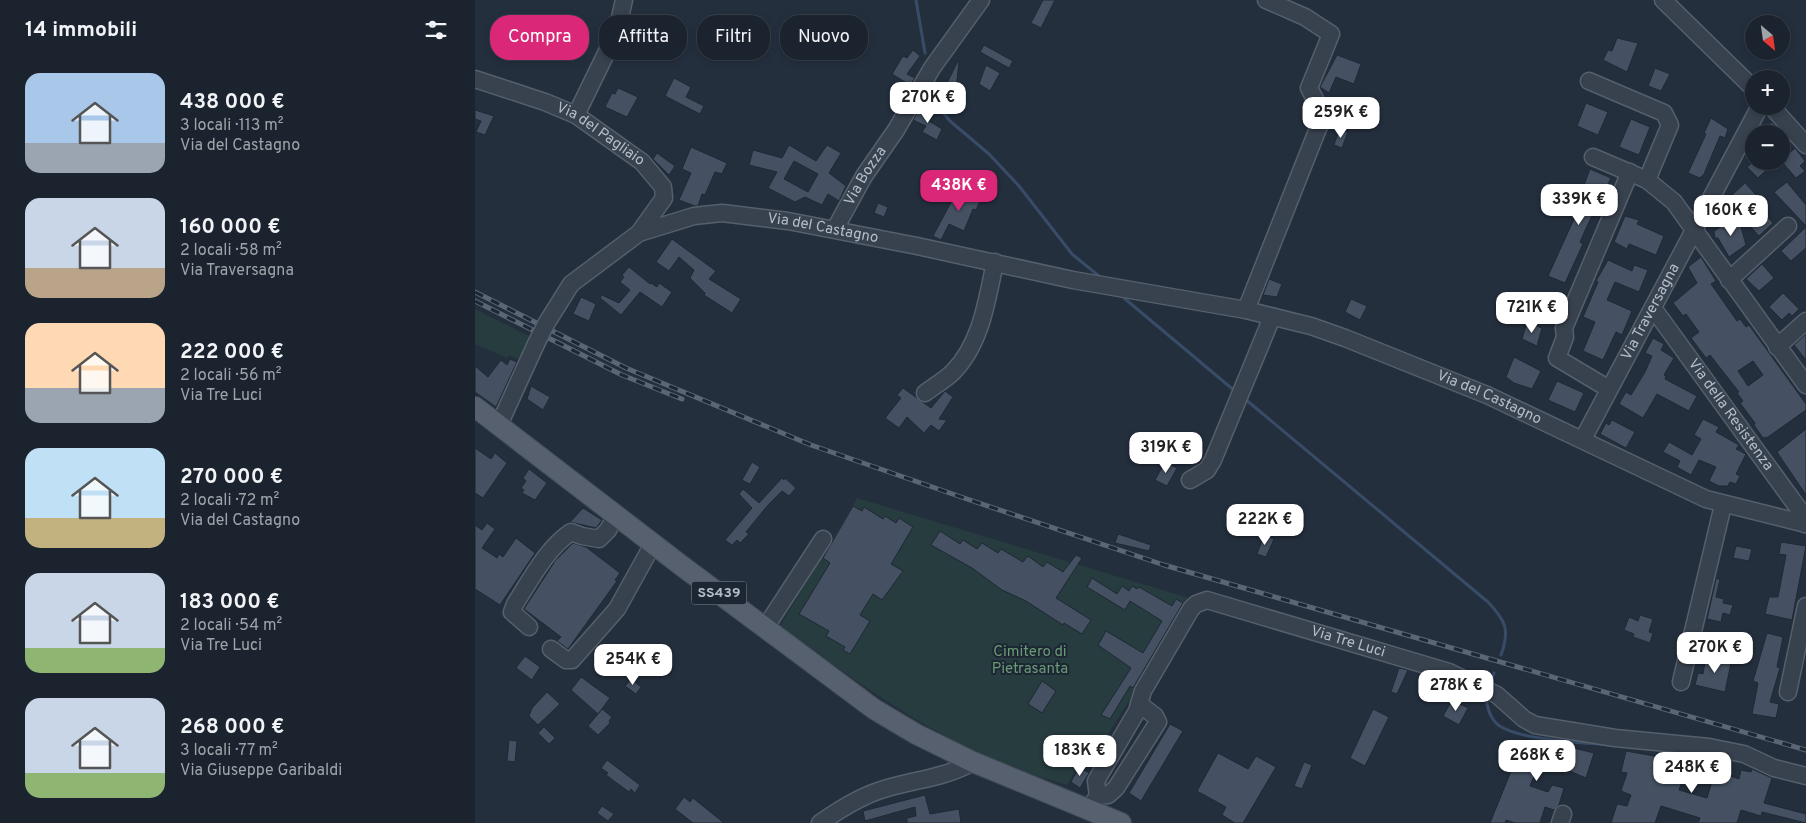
<!DOCTYPE html>
<html lang="it">
<head>
<meta charset="utf-8">
<style>
	:root { --surface:#1b232e; --page:#282f3a; --text:#f1f3f6; --muted:#a0a4aa; --line:#39404a; --accent:#db2777 }
	body { margin:0; font-family:Overpass,sans-serif; background:var(--page); color:var(--text); height:100vh; display:flex; flex-direction:column; font-size:19px; white-space:nowrap }
	* { box-sizing:border-box; margin:0 }
	p { font-size:16px; color:var(--muted) }
	.icon { flex:none; width:28px; height:28px; fill:none; stroke:currentColor; stroke-width:2; stroke-linecap:round; stroke-linejoin:round }
	.map { position:relative; flex:1; overflow:hidden }
	.drawer { display:flex; flex-direction:column; background:var(--surface); width:475px }
	.drawer>* { flex:none }
	.top-card { position:absolute; left:15px; top:15px; width:475px; height:45px; display:flex; gap:10px }
	.needle { width:32px; rotate:151deg }
	.tools { position:absolute; left:1270px; top:15px; display:grid; gap:10px }
	.tools a { display:grid; place-items:center; width:45px; height:45px; border-radius:50%; background:var(--surface); box-shadow:0 2px 8px #0003,0 0 0 1px var(--line); font-size:25px }
	.price { position:absolute; translate:-50% -42px; padding:0 11px; border-radius:10px; background:#fff; color:#222; font-size:16px; line-height:32px; filter:drop-shadow(0 1px 2px #0008) }
	.price::after { content:''; position:absolute; left:50%; top:30px; width:15px; height:11px; margin-left:-8px; background:inherit; clip-path:polygon(0 0,100% 0,50% 100%) }
	.price.selected { background:var(--accent); color:#fff }
	ul { padding:0; list-style:none }
	li { display:flex; align-items:center; gap:15px; height:125px; padding:0 25px }
	li span { display:grid; place-items:center; flex:none; width:140px; height:100px; border-radius:15px; color:#555 }
	li>.icon { margin-inline-start:auto }
	span .icon { width:60px; height:60px; fill:#fffc; stroke-width:1 }
	li b { font-size:21px }
	h2 { display:flex; justify-content:space-between; align-items:center; height:60px; padding:0 25px; font-size:21px }
	.chip { padding:0 18px; border-radius:20px; background:var(--surface); box-shadow:0 2px 8px #0003,0 0 0 1px var(--line); font-size:18px; line-height:45px }
	.chip.selected { background:var(--accent); color:#fff }
	main { display:flex; flex:1; min-height:0 }
	.map>svg:first-child { display:block }
	.green { fill:#263c3f }
	.lines { fill:none; stroke-linecap:round; stroke-linejoin:round }
	.stream { stroke:#394c67; stroke-width:3 }
	.building { fill:#455162; stroke:#1f2835; fill-rule:evenodd }
	.minor-casing { stroke:#565f6c; stroke-width:19 }
	.major-casing { stroke:#414a57; stroke-width:22 }
	.minor { stroke:#38414e; stroke-width:16 }
	.major { stroke:#56606e; stroke-width:20 }
	.rail-casing { stroke:#5a6575; stroke-width:5 }
	.rail { stroke:#1d2633; stroke-width:3; stroke-dasharray:9; stroke-linecap:butt }
	.minor-bridge-casing { stroke:#565f6c; stroke-width:19; stroke-linecap:butt }
	.minor-bridge { stroke:#38414e; stroke-width:16 }
	.labels { text-anchor:middle; dominant-baseline:central; stroke-width:4; stroke-linejoin:round; paint-order:stroke }
	.shield { fill:#1d2633; stroke:#878f9c; stroke-width:1 }
	.shield-label { font-size:14px; font-weight:bold; fill:#b4bcc9 }
	.street-label { font-size:15px; fill:#b4bcc9; stroke:#1d2633 }
	.park-label { font-size:15px; fill:#6b9a76; stroke:#1d2633 }
</style>
</head>
<body>
<main>
<section class="drawer">
<h2>14 immobili<svg class="icon" aria-label="filters" viewBox="0 0 24 24"><path d="M4 7h16M4 17h16"/><circle cx="9" cy="7" r="2"/><circle cx="15" cy="17" r="2"/></svg></h2>
<ul>
<li><span style="background:linear-gradient(#a9c7e8 70%,#9aa5b1 0)"><svg class="icon" aria-label="home" viewBox="0 0 24 24"><path d="M3 11l9-7 9 7M6 9v11h12V9"/></svg></span><div><b>438 000 €</b><p>3 locali · 113 m²</p><p>Via del Castagno</p></div></li>
<li><span style="background:linear-gradient(#c9d6e8 70%,#b9a48a 0)"><svg class="icon" aria-label="home" viewBox="0 0 24 24"><path d="M3 11l9-7 9 7M6 9v11h12V9"/></svg></span><div><b>160 000 €</b><p>2 locali · 58 m²</p><p>Via Traversagna</p></div></li>
<li><span style="background:linear-gradient(#ffd9b3 65%,#9aa5b1 0)"><svg class="icon" aria-label="home" viewBox="0 0 24 24"><path d="M3 11l9-7 9 7M6 9v11h12V9"/></svg></span><div><b>222 000 €</b><p>2 locali · 56 m²</p><p>Via Tre Luci</p></div></li>
<li><span style="background:linear-gradient(#bfe0f5 70%,#c2b280 0)"><svg class="icon" aria-label="home" viewBox="0 0 24 24"><path d="M3 11l9-7 9 7M6 9v11h12V9"/></svg></span><div><b>270 000 €</b><p>2 locali · 72 m²</p><p>Via del Castagno</p></div></li>
<li><span style="background:linear-gradient(#c9d6e8 75%,#8fb573 0)"><svg class="icon" aria-label="home" viewBox="0 0 24 24"><path d="M3 11l9-7 9 7M6 9v11h12V9"/></svg></span><div><b>183 000 €</b><p>2 locali · 54 m²</p><p>Via Tre Luci</p></div></li>
<li><span style="background:linear-gradient(#c9d6e8 75%,#8fb573 0)"><svg class="icon" aria-label="home" viewBox="0 0 24 24"><path d="M3 11l9-7 9 7M6 9v11h12V9"/></svg></span><div><b>268 000 €</b><p>3 locali · 77 m²</p><p>Via Giuseppe Garibaldi</p></div></li>
</ul>
</section>
<div class="map">
<svg width="1331" height="823" viewBox="0 0 1331 823">
	<rect width="100%" height="100%" fill="#242f3e"/>
	<path class="green" d="M0,309L58,338L47,361L34,355L32,358L0,344Z
		M382,498L714,598L685,652L611,769L605,764L592,785C568,778 543,771 520,761C443,727 373,676 305,626Z"/>
	<g class="lines">
		<path class="stream" d="M441,0L450,53
			M456,82L461,104L475,121L514,154L544,186L597,254L624,276
			M649,298L761,392
			M770,399L1013,602C1031,621 1035,630 1026,655
			M1015,684L1019,673
			M1011,698C1012,706 1015,717 1021,723C1038,740 1111,743 1137,745
			M1208,753L1246,758"/>
	</g>
	<path class="building" d="M568,0H580L566,28L556,23Z
		M1142,38L1163,43L1152,72L1128,60L1133,50L1137,51Z
		M509,45L538,61L534,68L505,52Z
		M438,50L445,56L432,74L440,78L435,85L417,74L428,56L432,58Z
		M862,55L886,64L879,84L861,77L854,93L845,87Z
		M483,61H484L481,90L471,85Z
		M511,65L525,73L515,91L504,84Z
		M1180,68L1195,74L1186,91L1173,86Z
		M199,78L216,87L211,97L229,106L225,114L190,96Z
		M143,88L163,97L152,117L130,107L137,93L140,94Z
		M1111,103L1133,112L1123,135L1102,126Z
		M445,108L457,114L454,121L467,129L462,140L447,132L451,126L438,120Z
		M0,110L19,116L10,135L1,132L6,121L0,119Z
		M1236,118L1253,129L1250,138L1245,136L1229,174L1225,178L1213,173L1231,134L1229,133Z
		M1156,119L1175,127L1164,155L1144,147Z
		M1297,122L1307,134H1285Z
		M864,130L873,132L867,148L859,145Z
		M314,145L341,161L352,145L366,153L354,173L371,186L364,201L353,194L347,205L330,197L320,202L293,188L302,172L274,165L278,150L307,158ZM319,161L343,174L333,192L309,179Z
		M216,147L252,163L247,174L240,172L230,195L227,194L223,206H220L204,200L216,173L207,169Z
		M1320,148L1330,161L1325,166L1330,171L1321,178L1306,161Z
		M182,153L200,166L194,175L178,159Z
		M1279,161H1301L1283,178L1272,167Z
		M1115,169L1136,178L1113,224L1105,242L1108,244L1090,283L1073,276L1099,219L1112,186L1109,185Z
		M1312,182L1331,205V226L1299,192Z
		M1270,183L1282,196L1277,201L1298,223L1284,236L1265,215L1268,214L1258,203L1262,200L1257,195Z
		M497,189L508,194L501,210L498,209L489,231L474,224L466,240L458,236L482,191L494,197Z
		M403,203L413,207L409,217L399,213Z
		M1150,216L1164,220L1162,224L1189,236L1181,255L1154,244L1152,249L1139,242Z
		M1263,216L1271,245L1254,257L1243,238H1240L1239,231Z
		M1331,227V248L1316,261L1306,251Z
		M197,239L241,271L234,279L266,299L257,313L229,295L230,293L215,278L219,270L204,257L194,271L181,262Z
		M1226,257L1241,281L1236,284L1262,321L1265,319L1271,327L1274,325L1331,404V410L1293,437L1288,438L1279,425L1280,423L1265,403L1268,401L1262,393L1264,392L1235,355L1231,358L1216,338L1224,332L1211,314L1208,316L1198,303L1222,283L1213,267ZM1278,361L1288,375L1273,386L1263,371Z
		M1133,260L1157,271L1159,265L1173,270L1164,292L1140,282L1132,300L1157,311L1147,335L1141,332L1128,360L1108,351L1120,322L1108,317L1123,282L1121,281Z
		M1287,264L1299,278L1284,291L1271,279Z
		M154,267L175,284L176,283L182,287L184,283L197,292L187,307L165,292L146,315L125,298L127,295L144,303L155,290L145,282L149,277L147,275Z
		M794,279L807,284L802,297L788,295Z
		M1308,293L1324,309L1317,316L1314,313L1307,320L1294,307Z
		M106,297L121,304L114,321L98,314Z
		M876,299L892,306L885,320L870,312Z
		M1052,322L1067,328L1062,346L1047,339Z
		M1331,334V360L1319,345Z
		M1178,338L1189,344L1186,350L1199,358L1189,375L1191,376L1190,379L1222,396L1214,411L1182,394L1168,418L1144,404L1151,392L1156,395L1170,372L1177,356L1170,353Z
		M1039,357L1066,371L1057,389L1039,383L1031,377Z
		M35,359L42,362L21,407L0,392V366L13,377L26,360L32,365Z
		M1082,381L1109,393L1100,412L1073,400Z
		M56,386L75,397L68,410L52,399Z
		M428,388L456,408L470,391L478,397L464,419L472,420L464,431L456,425L449,433L432,417L424,428L410,418L426,398L422,395Z
		M1228,419L1244,427L1241,432L1264,445L1261,449L1271,454L1261,474L1265,476L1261,484L1255,482L1253,486H1244L1234,481L1241,467L1224,460L1216,475L1202,467L1205,461L1188,452L1194,442L1217,455L1226,439L1219,435Z
		M1137,420L1160,432L1151,448L1125,434L1131,423L1134,425Z
		M1331,429V495L1302,452Z
		M0,448L16,459L20,453L32,463L8,498L0,493Z
		M277,462L285,467L275,484L267,480Z
		M690,462L702,468L692,486L680,480Z
		M54,469L72,483L60,500L47,493L49,490L46,488L51,481L48,478Z
		M307,478L309,480L310,478L321,488L314,496L307,491L293,505L271,532L274,534L265,543L262,540L257,545L250,540L277,508L264,494L268,489L284,503Z
		M378,506L387,511L389,507L408,519L410,516L421,523L424,518L438,527L416,564L428,571L407,600L398,594L385,615L395,621L375,654L368,650L370,647L351,636L354,631L324,614L355,563L348,558Z
		M108,508L127,520L121,528L95,522Z
		M12,523L20,529L7,548L22,558L24,554L28,557L41,538L60,553L25,605L0,589V525L7,530Z
		M465,531L485,544L488,540L502,549L507,543L523,553L526,549L548,562L553,556L568,567L572,562L588,572L601,555L607,558L581,598L616,620L607,634L589,623L588,625L551,601L527,590L497,568L456,545Z
		M643,534L676,545L674,551L640,543Z
		M789,535L799,539L791,557L782,554Z
		M1306,542L1331,546L1317,620L1290,614L1294,597H1303L1311,555L1304,554Z
		M98,543L111,547L145,573L140,580L142,581L93,649L82,641L86,637L49,609L80,561Z
		M1261,546L1277,549L1274,561L1258,558Z
		M617,578L642,594L647,586L654,591L657,586L662,589L664,587L697,606L701,599L708,603L658,688L655,686L635,719L626,715L656,668L623,645L631,631L668,653L687,621L655,601L650,610L612,587Z
		M1241,579H1245L1241,597L1249,599L1248,603L1258,605L1255,615L1248,613L1246,622L1232,619Z
		M1165,615L1178,619L1174,632L1178,633L1175,643L1158,637L1159,634L1149,630L1154,617L1163,621Z
		M1292,633L1308,637L1302,667L1305,668L1295,702L1304,704L1301,718L1277,714L1283,683L1278,681Z
		M1244,655L1257,658L1250,692L1220,685L1223,673L1228,674L1231,657L1243,660Z
		M50,656L65,667L57,680L41,668Z
		M924,668L933,670L922,694L916,692Z
		M106,677L135,698L123,714L96,690Z
		M156,679L166,687L161,694L150,686Z
		M567,681L581,691L567,713L553,704Z
		M72,692L85,704L63,725L54,716L57,708Z
		M977,700L993,708L984,725L968,716Z
		M127,709L137,717L134,721L135,723L123,735L113,726Z
		M898,709L914,717L890,766L875,758Z
		M695,724L708,731L666,801L654,793Z
		M69,727L80,738L74,744L63,733Z
		M1049,739L1076,750L1078,743L1119,753L1111,778L1066,759L1055,786L1073,792L1077,785L1089,788L1084,805L1079,810L1070,807L1065,823H1040L1031,820L1030,823H1015Z
		M34,740L42,741L40,762L32,761Z
		M1151,751L1190,758L1189,760L1207,765L1204,774L1209,776L1204,790L1232,798L1240,771L1264,779L1266,770L1276,772L1277,769L1297,778L1289,803L1331,814V823L1287,812L1286,816L1266,810L1262,823H1223L1225,818L1186,806L1180,823H1136L1142,804L1152,806L1156,795L1146,791L1152,773L1146,772Z
		M743,753L773,769L781,756L801,767L768,823H760L747,815L751,807L722,791Z
		M132,760L165,785L160,793L156,789L154,792L131,775L133,773L126,768Z
		M829,762L837,765L827,789L819,786Z
		M604,767L614,773L605,788L596,782Z
		M450,795L455,814L484,809L486,823H432V818L441,816L440,807L390,821L388,811Z
		M209,797L215,802L218,798L249,823H218L200,809Z
		M127,806L139,814L133,821L122,813Z"/>
	<g class="lines">
		<defs>
			<g id="minor">
				<path d="M1188,0L1279,89"/>
				<path id="s1" d="M0,79L70,102L101,115L167,162L188,187L189,198L164,233"/>
				<path d="M1114,81L1189,113L1195,125L1172,180"/>
				<path d="M1296,106L1331,145"/>
				<path d="M101,115L142,31L149,0"/>
				<path d="M1118,157L1172,180L1199,202L1331,385"/>
				<path id="s2" d="M360,229L389,176L421,130L457,68L506,0"/>
				<path d="M1254,280L1313,226"/>
				<path id="s3" d="M1178,308L1326,512L1330,524"/>
				<path d="M771,310L846,121L844,107L834,88L856,34L830,17L791,0"/>
				<path id="s4" d="M71,324L96,284L164,233L219,216L247,213L313,221L442,246L598,280L771,310L836,326L870,338L1012,395L1231,499L1331,524"/>
				<path d="M1302,347L1331,321"/>
				<path d="M1134,389L1082,358L1090,337L1089,328L1155,172"/>
				<path d="M450,393C459,386 470,380 478,372C506,344 512,300 520,262"/>
				<path d="M24,425L61,344"/>
				<path id="s5" d="M1108,439L1285,106"/>
				<path d="M715,480L732,470L738,460L797,317"/>
				<path d="M54,627L37,612L40,604C56,579 72,548 96,532L107,536L124,539L133,530L141,515"/>
				<path d="M290,628L348,539"/>
				<path d="M76,649L91,660H97L142,609L178,544"/>
				<path d="M1206,682L1248,505"/>
				<path d="M1313,692L1331,606"/>
				<path id="s6" d="M623,796L621,781L662,711L668,691L716,609L721,604L732,600L974,672L1022,695L1049,719L1060,725L1140,738L1234,747L1269,754L1299,768L1331,776"/>
				<path d="M618,803L623,796L633,795L641,788L683,722L680,716L664,704"/>
				<path d="M345,823C364,810 384,797 406,790C437,780 470,778 498,762"/>
				<path d="M1085,823L1088,814"/>
			</g>
			<path id="major" d="M0,407L207,566L399,709L441,734L498,762L646,823"/>
		</defs>
		<use href="#minor" class="minor-casing"/>
		<use href="#major" class="major-casing"/>
		<use href="#minor" class="minor"/>
		<use href="#major" class="major"/>
		<defs>
			<path id="rail" d="M0,292L151,368L336,445L492,499L689,565L1331,750
				M0,301L147,375L207,399"/>
		</defs>
		<use href="#rail" class="rail-casing"/>
		<use href="#rail" class="rail"/>
		<defs>
			<path id="minor-bridge" d="M61,344L71,324"/>
		</defs>
		<use href="#minor-bridge" class="minor-bridge-casing"/>
		<use href="#minor-bridge" class="minor-bridge"/>
	</g>
	<g class="labels">
		<rect class="shield" x="216.5" y="581.5" width="55" height="23" rx="4"/>
		<g class="shield-label">
			<text x="244" y="593">SS439</text>
		</g>
		<g class="street-label">
			<text stroke="none"><textPath href="#s1" startOffset="138">Via del Pagliaio</textPath></text>
			<text stroke="none"><textPath href="#s2" startOffset="61">Via Bozza</textPath></text>
			<text stroke="none"><textPath href="#s4" startOffset="320">Via del Castagno</textPath></text>
			<text stroke="none"><textPath href="#s5" startOffset="144">Via Traversagna</textPath></text>
			<text stroke="none"><textPath href="#s4" startOffset="1010">Via del Castagno</textPath></text>
			<text stroke="none"><textPath href="#s3" startOffset="132">Via della Resistenza</textPath></text>
			<text stroke="none"><textPath href="#s6" startOffset="378">Via Tre Luci</textPath></text>
		</g>
		<g class="park-label">
			<text x="555" y="652">Cimitero di<tspan x="555" dy="17">Pietrasanta</tspan></text>
		</g>
	</g>
</svg>
<div class="tools">
<a><svg class="needle" viewBox="-14 -14 28 28"><path d="M0-13l5 13h-10z" fill="#e53935"/><path d="M0 13l5-13h-10z" fill="#a0a4aa"/></svg></a>
<a>+</a>
<a>−</a>
</div>
<b class="price" style="left:453px;top:124px">270K €</b>
<b class="price" style="left:866px;top:139px">259K €</b>
<b class="price selected" style="left:484px;top:212px">438K €</b>
<b class="price" style="left:1104px;top:226px">339K €</b>
<b class="price" style="left:1256px;top:237px">160K €</b>
<b class="price" style="left:1057px;top:334px">721K €</b>
<b class="price" style="left:691px;top:474px">319K €</b>
<b class="price" style="left:790px;top:546px">222K €</b>
<b class="price" style="left:1240px;top:674px">270K €</b>
<b class="price" style="left:158px;top:686px">254K €</b>
<b class="price" style="left:981px;top:712px">278K €</b>
<b class="price" style="left:605px;top:777px">183K €</b>
<b class="price" style="left:1062px;top:782px">268K €</b>
<b class="price" style="left:1217px;top:794px">248K €</b>
<div class="top-card">
<a class="chip selected">Compra</a>
<a class="chip">Affitta</a>
<a class="chip">Filtri</a>
<a class="chip">Nuovo</a>
</div>
</div>
</main>
</body>
</html>
